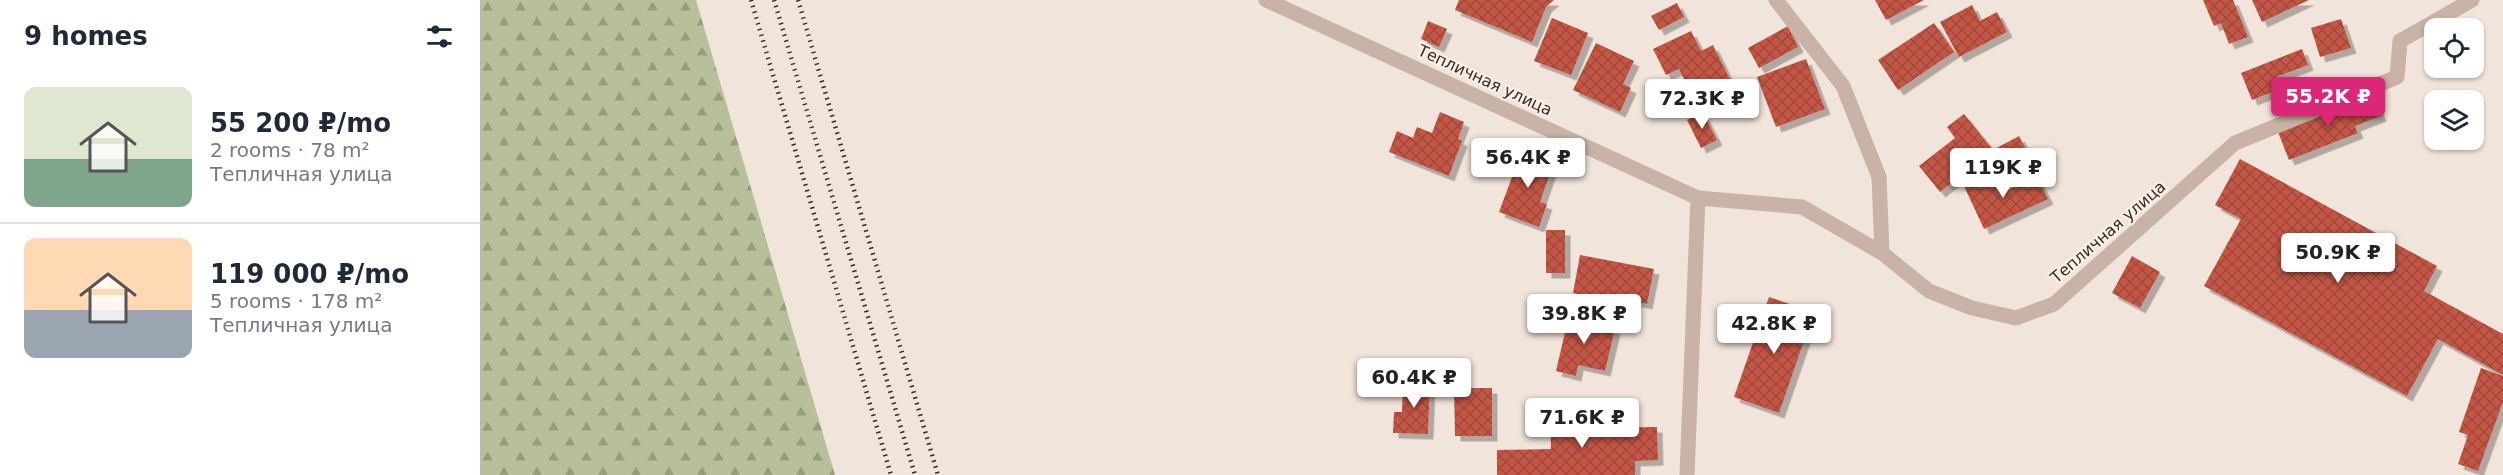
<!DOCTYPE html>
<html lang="en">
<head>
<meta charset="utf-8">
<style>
	:root { --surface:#fff; --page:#f6f6f7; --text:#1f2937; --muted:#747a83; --line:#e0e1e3; --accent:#db2777 }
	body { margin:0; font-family:"DejaVu Sans",sans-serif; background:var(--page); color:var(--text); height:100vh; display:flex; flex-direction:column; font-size:22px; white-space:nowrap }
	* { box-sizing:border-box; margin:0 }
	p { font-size:20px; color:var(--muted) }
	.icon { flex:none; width:33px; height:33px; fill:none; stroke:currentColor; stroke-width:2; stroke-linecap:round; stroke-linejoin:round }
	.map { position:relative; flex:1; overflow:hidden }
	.panel { display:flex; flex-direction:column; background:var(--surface); width:480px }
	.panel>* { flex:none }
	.tools { position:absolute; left:1944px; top:18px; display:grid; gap:12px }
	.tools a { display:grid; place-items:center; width:60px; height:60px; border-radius:12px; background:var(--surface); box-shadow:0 2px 4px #0004; font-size:30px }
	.price { position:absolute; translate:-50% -51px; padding:0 14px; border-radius:6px; background:#fff; color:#222; font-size:20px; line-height:39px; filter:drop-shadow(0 2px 3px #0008) }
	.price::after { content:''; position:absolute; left:50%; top:36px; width:18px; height:14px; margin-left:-9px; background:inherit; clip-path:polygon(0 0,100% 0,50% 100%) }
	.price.active { background:var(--accent); color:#fff }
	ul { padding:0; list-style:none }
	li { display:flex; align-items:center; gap:18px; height:150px; padding:0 24px }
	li+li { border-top:2px solid var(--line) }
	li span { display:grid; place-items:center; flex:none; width:168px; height:120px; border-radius:12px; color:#555 }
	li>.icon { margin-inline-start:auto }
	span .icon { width:72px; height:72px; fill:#fffc; stroke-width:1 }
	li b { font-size:26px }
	h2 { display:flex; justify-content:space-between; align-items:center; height:72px; padding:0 24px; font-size:26px }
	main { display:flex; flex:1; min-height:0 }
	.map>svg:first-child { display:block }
	.forest { fill:url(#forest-firs) }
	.building { fill:url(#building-cross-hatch); filter:url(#shadow) }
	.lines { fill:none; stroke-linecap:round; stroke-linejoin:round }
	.minor { stroke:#c9b3a6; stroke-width:15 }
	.rail { stroke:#352a27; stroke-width:4.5; stroke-dasharray:1.5 4.5; stroke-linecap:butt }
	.labels { text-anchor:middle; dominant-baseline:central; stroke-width:4.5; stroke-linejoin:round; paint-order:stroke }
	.street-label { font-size:16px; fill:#352a27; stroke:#f9efe7 }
</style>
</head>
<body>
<main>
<section class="panel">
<h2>9 homes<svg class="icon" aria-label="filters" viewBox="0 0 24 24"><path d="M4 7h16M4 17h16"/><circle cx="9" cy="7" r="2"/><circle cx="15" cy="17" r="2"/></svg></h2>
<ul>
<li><span style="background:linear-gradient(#dfe7d0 60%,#7fa58c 0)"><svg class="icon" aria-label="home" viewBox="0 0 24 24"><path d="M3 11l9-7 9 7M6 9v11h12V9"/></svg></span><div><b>55 200 ₽/mo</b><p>2 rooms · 78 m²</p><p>Тепличная улица</p></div></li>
<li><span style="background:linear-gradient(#ffd9b3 60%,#9aa5b1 0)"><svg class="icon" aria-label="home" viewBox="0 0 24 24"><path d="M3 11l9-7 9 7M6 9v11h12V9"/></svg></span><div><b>119 000 ₽/mo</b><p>5 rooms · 178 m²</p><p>Тепличная улица</p></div></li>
</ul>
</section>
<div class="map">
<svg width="2023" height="475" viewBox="0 0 2023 475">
	<defs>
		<pattern id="forest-firs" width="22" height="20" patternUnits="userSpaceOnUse" patternTransform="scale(1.5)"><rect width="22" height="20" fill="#b7c09b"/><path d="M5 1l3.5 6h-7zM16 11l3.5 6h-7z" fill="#969c7e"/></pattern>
		<pattern id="building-cross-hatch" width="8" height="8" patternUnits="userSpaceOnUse" patternTransform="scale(1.5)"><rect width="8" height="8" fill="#c45745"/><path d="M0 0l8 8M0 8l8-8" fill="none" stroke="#a0483a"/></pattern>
		<filter id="shadow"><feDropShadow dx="5.5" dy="5.5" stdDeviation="0" flood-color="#0004"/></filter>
	</defs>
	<rect width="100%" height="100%" fill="#f1e4da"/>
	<path class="forest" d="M0,0H216L355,475H0Z"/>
	<path class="building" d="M979,0H1074L1066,7L1052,42L975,10Z
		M1395,0H1444L1406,20Z
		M1723,0H1753L1768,37L1749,44L1741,23L1734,26Z
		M1772,0H1829L1782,22Z
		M1197,3L1204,17L1179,30L1171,16Z
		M1492,5L1500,21L1517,12L1527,32L1479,57L1460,22Z
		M1072,18L1108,33L1091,75L1054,61Z
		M1861,19L1871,48L1840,57L1831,28Z
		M948,21L967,29L959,47L941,39Z
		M1454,23L1474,52L1418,90L1398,60Z
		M1308,26L1318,47L1279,68L1268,48Z
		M1211,31L1221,51L1233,45L1260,100L1243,109L1229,79L1209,89L1199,69L1186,75L1173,49Z
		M1116,43L1154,61L1143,84L1151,88L1140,112L1093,90Z
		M1822,49L1828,65L1796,77L1800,89L1772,100L1761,73Z
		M1326,59L1345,109L1296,127L1277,77Z
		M1893,95L1901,116L1875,126L1878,133L1809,160L1798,132Z
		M960,112L984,122L978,139L982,141L969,176L909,152L917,131L933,138L937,127L952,133Z
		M1222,112L1237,140L1221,148L1207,120Z
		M1484,114L1513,150L1460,192L1439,166L1475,138L1467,127Z
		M1539,136L1545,147L1519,160L1513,150Z
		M1042,150L1074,162L1060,202L1067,204L1059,227L1019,212Z
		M1760,159L1957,266L1944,291L2023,334V375L1958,339L1927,396L1724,286L1761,219L1735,205Z
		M1513,172L1522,192L1557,177L1568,199L1504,229L1484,186Z
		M1066,230H1085V273H1066Z
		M1100,255L1174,269L1167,304L1148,300L1147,304L1093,293Z
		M1652,256L1680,272L1660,308L1632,293Z
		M1289,297L1334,312L1299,413L1254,397Z
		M1090,311L1107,315L1105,322L1135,329L1125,371L1098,365L1096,376L1076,371Z
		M2001,368L2023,376V402L1998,471L1978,464L1988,435L1979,432Z
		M923,381H950L948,434L913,433L914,412H922Z
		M974,388H1012V436H975Z
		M1106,408L1107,428L1177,427L1178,460L1155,461V475H1017V450L1071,449L1070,409Z"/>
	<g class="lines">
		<path class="minor" d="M786,0L1218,198L1322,207L1402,253L1449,291L1492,308L1536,318L1574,304L1755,143L1917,77L1920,41L1992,0
			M1296,0L1363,86L1399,177L1402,253
			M1207,475L1218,198"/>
		<path class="rail" d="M271,0L411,475
			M294,0L435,475
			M318,0L458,475"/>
	</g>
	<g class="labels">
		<g class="street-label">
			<text transform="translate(1005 80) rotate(25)">Тепличная улица</text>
			<text transform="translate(1628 232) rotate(-41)">Тепличная улица</text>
		</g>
	</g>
</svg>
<div class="tools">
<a><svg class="icon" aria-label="locate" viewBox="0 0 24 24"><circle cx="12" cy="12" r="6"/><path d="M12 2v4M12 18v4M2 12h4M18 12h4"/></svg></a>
<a><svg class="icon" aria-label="layers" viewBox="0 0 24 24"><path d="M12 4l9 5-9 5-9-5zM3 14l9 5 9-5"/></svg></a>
</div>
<b class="price active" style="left:1848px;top:128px">55.2K ₽</b>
<b class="price" style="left:1222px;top:130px">72.3K ₽</b>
<b class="price" style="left:1048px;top:189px">56.4K ₽</b>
<b class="price" style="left:1523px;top:199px">119K ₽</b>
<b class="price" style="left:1858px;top:284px">50.9K ₽</b>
<b class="price" style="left:1104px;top:345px">39.8K ₽</b>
<b class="price" style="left:1294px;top:355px">42.8K ₽</b>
<b class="price" style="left:934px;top:409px">60.4K ₽</b>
<b class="price" style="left:1102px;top:449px">71.6K ₽</b>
</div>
</main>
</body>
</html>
